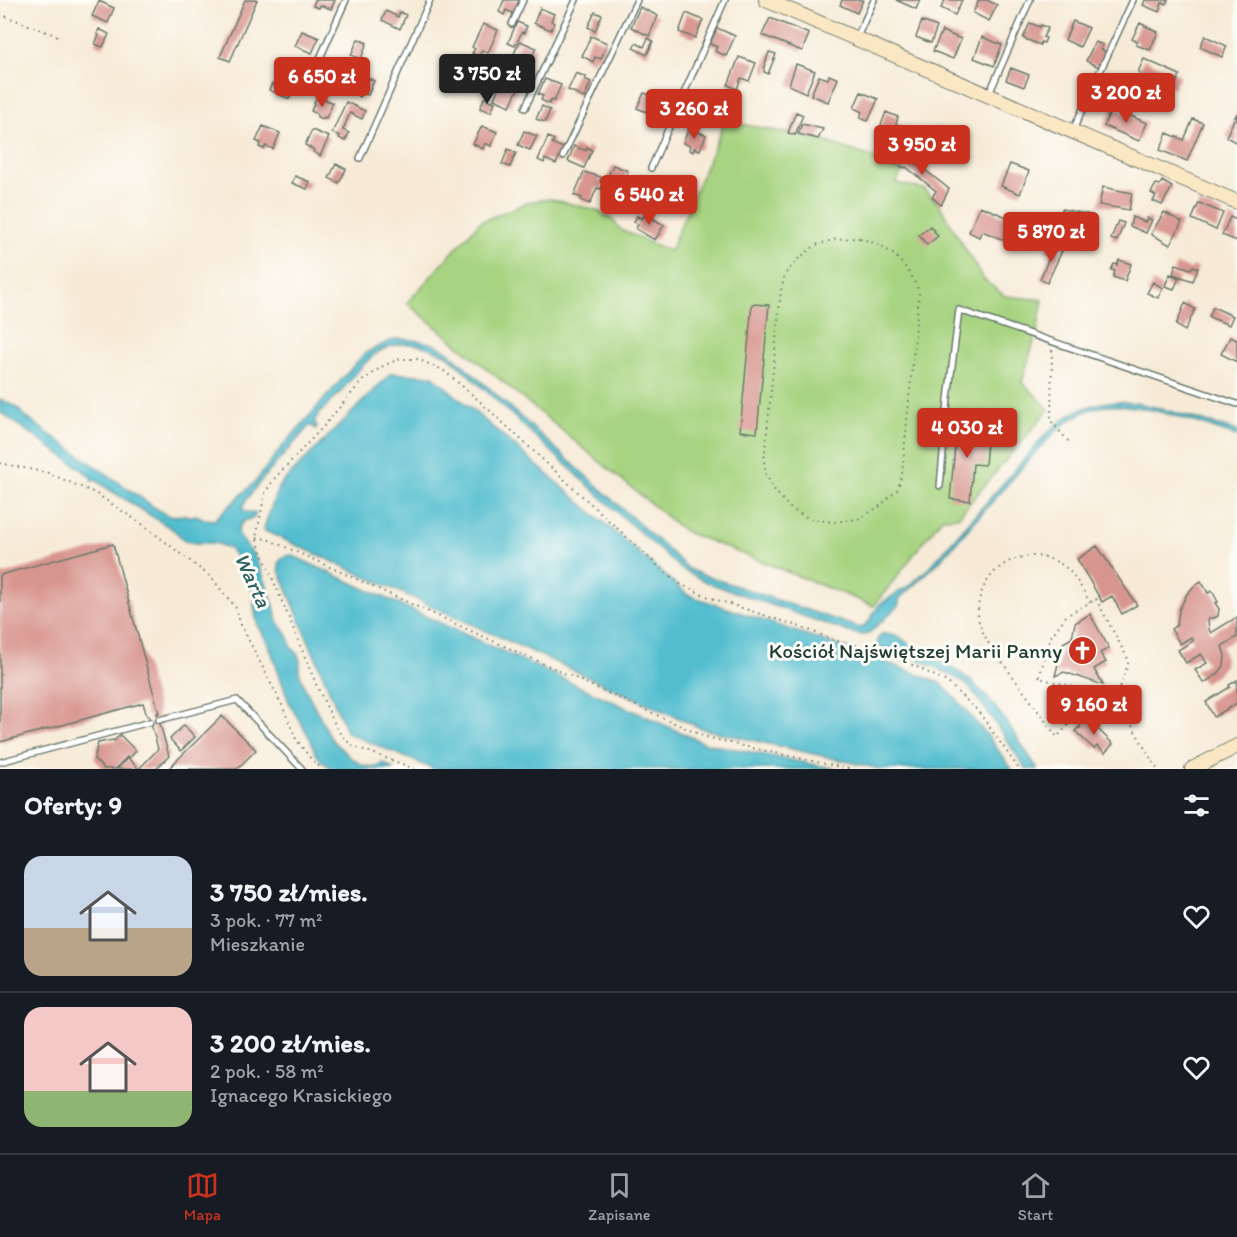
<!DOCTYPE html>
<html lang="pl">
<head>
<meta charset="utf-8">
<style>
	:root { --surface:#171b24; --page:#242831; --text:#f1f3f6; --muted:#9ea1a6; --line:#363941; --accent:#c8321e }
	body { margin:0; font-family:Itim,sans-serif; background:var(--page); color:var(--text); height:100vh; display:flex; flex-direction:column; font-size:22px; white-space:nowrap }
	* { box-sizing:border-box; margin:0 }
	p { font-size:20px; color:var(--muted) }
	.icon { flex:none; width:33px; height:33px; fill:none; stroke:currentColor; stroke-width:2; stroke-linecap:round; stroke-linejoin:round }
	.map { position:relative; height:769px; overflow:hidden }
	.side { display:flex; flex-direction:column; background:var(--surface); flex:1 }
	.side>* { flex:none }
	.price { position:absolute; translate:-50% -51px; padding:0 14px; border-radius:6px; background:var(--accent); color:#fff; font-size:20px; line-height:39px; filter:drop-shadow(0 2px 3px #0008) }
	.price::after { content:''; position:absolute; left:50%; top:36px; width:18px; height:14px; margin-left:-9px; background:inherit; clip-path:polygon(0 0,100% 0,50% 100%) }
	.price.current { background:#222; color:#fff }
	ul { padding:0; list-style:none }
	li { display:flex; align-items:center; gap:18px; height:150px; padding:0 24px }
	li+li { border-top:2px solid var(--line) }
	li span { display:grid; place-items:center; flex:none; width:168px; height:120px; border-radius:18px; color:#555 }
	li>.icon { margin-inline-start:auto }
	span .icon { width:72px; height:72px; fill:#fffc; stroke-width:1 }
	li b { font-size:26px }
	h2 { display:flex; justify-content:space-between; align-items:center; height:72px; padding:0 24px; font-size:26px }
	.menu { display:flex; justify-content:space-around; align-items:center; height:84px; border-top:2px solid var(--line); background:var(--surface); font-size:16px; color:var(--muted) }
	.menu a { display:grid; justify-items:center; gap:3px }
	.menu .current { color:var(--accent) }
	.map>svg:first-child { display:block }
	.green { fill:#a8d481; stroke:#64885a; stroke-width:1.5 }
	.water { fill:#53bdcf; stroke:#397d82; stroke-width:1.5 }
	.building { fill:#d8948e }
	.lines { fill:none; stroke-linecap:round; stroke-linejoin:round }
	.lane-casing { stroke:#6b7a6d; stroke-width:8 }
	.secondary-casing { stroke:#6b7a6d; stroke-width:16 }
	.path { stroke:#6b7a6d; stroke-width:2; stroke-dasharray:1.5 4.5; stroke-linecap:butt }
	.lane { stroke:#fff; stroke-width:5 }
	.secondary { stroke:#fae7c3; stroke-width:14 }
	.labels { text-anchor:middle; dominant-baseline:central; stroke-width:6; stroke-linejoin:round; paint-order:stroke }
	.poi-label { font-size:21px; fill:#1f3d34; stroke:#fdfcf7; text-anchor:end }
	.water-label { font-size:22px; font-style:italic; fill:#2f6362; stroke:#fdfcf7 }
</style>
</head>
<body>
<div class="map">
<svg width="1237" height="769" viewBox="0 0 1237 769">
	<rect width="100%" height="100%" fill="#fdfcf7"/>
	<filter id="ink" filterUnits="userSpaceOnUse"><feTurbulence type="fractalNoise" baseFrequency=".0167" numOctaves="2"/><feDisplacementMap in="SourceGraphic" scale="12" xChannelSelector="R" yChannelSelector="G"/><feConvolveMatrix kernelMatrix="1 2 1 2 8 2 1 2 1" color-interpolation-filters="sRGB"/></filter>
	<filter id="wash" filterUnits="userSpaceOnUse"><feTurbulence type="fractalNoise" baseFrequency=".008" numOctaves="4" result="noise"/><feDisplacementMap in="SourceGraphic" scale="24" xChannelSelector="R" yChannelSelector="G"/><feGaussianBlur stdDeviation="1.35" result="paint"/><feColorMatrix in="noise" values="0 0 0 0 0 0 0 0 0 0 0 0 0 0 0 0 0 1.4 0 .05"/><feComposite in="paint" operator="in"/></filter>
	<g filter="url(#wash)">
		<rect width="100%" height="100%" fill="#f7ebd8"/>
		<path class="green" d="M725,121L818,139L904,168L896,183L924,189L940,206L983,279L1005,296L1043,300L1037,331L1022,382L1049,409L958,517L942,518L874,606L684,531L407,303L480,222L532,201L551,199L596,210L613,220L621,230L670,251Z"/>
		<path class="water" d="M398,339C417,340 434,341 450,353L689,569L698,573L857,627L862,628L872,618L873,614L880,604L910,585L930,567L1048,432C1060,422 1072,412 1087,407C1119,395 1152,406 1183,415C1201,420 1219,426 1237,431V436C1198,424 1131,396 1092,409C1073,416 1060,427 1046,441L938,563L900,598L898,606L868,634L863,635L849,632L706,582L681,569L616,511L446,354C438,352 431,348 423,346C382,336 365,362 342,390C333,401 321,409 314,421L317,426L316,429L312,426H309L260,482L247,499L242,509L247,512L255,513V517L244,521L238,528L239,536L255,557L263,575L274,606L278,622L289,637L291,647L297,653L300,661L299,671L304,686L332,740L351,758L362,765L372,767L384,763L393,769H333L321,761L315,752L310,738L290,705L270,648L257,623L254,606L255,597L242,565L229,548L215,543H195L184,540L174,530L110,490L97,481L94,480L92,481L91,480L92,478L81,469L0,412V399L16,407L26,417L45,431L157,509L169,516L186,515L189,517L196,515L204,519L214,520L255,482L281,448L365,353L388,342Z
			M391,373L433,376L688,595L875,658L940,683L957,700L987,735L1012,769H880L703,729L263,530L279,486Z
			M291,555L704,743L837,769H434L347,733L279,570V562L284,557Z
			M882,634C903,633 899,640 915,648C935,658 957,668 974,684C998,705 1019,742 1038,769H1026L994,721L974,693L964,682L935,667L896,650L877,648L878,637Z"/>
		<g id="blocks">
			<path class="building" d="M245,0H257L230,61L220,57Z
				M315,0H335L331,9L320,5L319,8L313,6Z
				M504,0H522L515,14L506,10L504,15L499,12Z
				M842,0H863L857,13L840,5Z
				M896,0H920L916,9Z
				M945,0H962L955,15L941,8Z
				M979,0H987L997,5L989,21L973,13Z
				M1145,0H1168L1166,4L1162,3L1159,12L1143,5Z
				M99,1L114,8L108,23L92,16Z
				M640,7L658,16L649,36L631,27Z
				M540,8L554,14L551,21L554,23L551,30L534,23Z
				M386,11L398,17L400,12L406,15L400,29L382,20Z
				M595,12L602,15L595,31L588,27Z
				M686,13L703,20L695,38L679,32Z
				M770,18L809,34L802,51L762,35Z
				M922,21L937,27L931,43L916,37Z
				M1073,21L1089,28L1080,47L1065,40Z
				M517,22L527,26L524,33L522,32L515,46L508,43Z
				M1030,23L1040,27L1041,25L1048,28L1043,37L1046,38L1044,43L1041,42L1040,45L1023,38Z
				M1140,23L1158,32L1150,50L1136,45L1138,41L1132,39Z
				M483,24L498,30L488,53L482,50L479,56L472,53L475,49L472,47Z
				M717,28L735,36L726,56L715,51L717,47L710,44Z
				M99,29L109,34L103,47L95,44L99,35L97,34Z
				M302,31L319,38L312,53L295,46Z
				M942,31L961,39L953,59L933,51Z
				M591,36L607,43L601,59L595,57L593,62L582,56Z
				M1205,36L1227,46L1222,57L1200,47Z
				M982,37L1002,45L994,66L974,58Z
				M648,38L653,41L647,55L633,48L636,43L644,47Z
				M358,39L367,43L361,59L351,55Z
				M520,41L536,48L528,66L512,58Z
				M1095,42L1103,45L1101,49L1108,53L1101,68L1086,61Z
				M769,52L776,54L768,74L764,72V67Z
				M739,57L756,63L749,81L741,78L737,89L728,85Z
				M1144,59L1180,75L1174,88L1157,81L1152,91L1136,84L1140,73L1138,72Z
				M796,64L815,71L806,93L789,85Z
				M466,65L472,68L466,82H467L465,88L458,85Z
				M1011,68L1029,75L1024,87L1006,80Z
				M576,73L586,77L585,79L591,82L584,98L577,95L578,94L568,90Z
				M358,74L374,81L368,95L362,93L360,97L357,95L359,92L352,89Z
				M829,75L838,79L828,102L811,95L819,76L828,79Z
				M545,79L561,85L554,101L551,100L549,104L541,100L543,96L538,94Z
				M501,82L518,89L510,106L494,99Z
				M272,84L291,93L289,99L269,90Z
				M861,92L878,99L868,121L860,118L862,112L854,108Z
				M644,93L662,100L656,116L637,108Z
				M695,95L710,101L704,116L706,117L705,120L695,116L696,113L689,110Z
				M317,96L333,103L326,118L324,117L323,119L317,117V114L311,111Z
				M484,98L495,102L491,112L480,108Z
				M346,102L365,111L362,119L350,113L343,130L349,133L345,141L339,138L340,136L332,133Z
				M542,106L550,110L545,122L536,119Z
				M1112,108L1147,123L1139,141L1104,126Z
				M796,112L803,115L795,135L788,133Z
				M886,112L898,117L896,124L905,128L900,141L878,133Z
				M1237,113V143L1226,137Z
				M1193,119L1203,123L1187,161L1160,150L1167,133L1184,140Z
				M802,124L823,129L818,139L798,134Z
				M263,126L280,133L273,149L266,146L264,149L259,147L261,143L256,141Z
				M482,126L497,132L491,146L485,143L483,149L473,144Z
				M689,128L706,135L700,150L694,148L693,152L689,150L690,146L683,143Z
				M938,129L953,135L940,161L925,155Z
				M312,130L329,137L320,156L313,152L314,150L305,145Z
				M524,131L537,136L530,150L518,145Z
				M548,137L554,140L552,143L563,148L556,164L545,159L544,163L538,160Z
				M574,146L586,151L587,147L592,150L584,168L568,161Z
				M508,149L516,153L510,167L502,164Z
				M892,153L909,160L910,158L949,189L941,205L932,197L936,191L906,167L905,168L889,162Z
				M336,164L346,169L339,183L329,178Z
				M1010,164L1029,171L1020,194L1001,186Z
				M613,165L628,171L622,184L607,178Z
				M584,172L601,177L600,181L604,182L601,189L597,188L590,204L581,200L582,198L574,195Z
				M295,176L310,182L307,189L292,183Z
				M1162,181L1172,187L1162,205L1153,201L1156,196L1151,193L1156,184L1160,185Z
				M1103,187L1132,193L1129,210L1099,205Z
				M1199,203L1223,213L1216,230L1192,219Z
				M980,206L1014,220L1006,241L982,231L979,237L969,232Z
				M1062,209L1092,215L1089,228L1069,224L1067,232L1057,230Z
				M1164,212L1182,222L1170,245L1151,234Z
				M645,214L664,225L655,240L636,229L638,224L634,222L637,216L642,219Z
				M1132,217L1145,222L1147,218L1152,220L1146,233L1130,226Z
				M1230,217L1237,220V241L1222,235Z
				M1118,221L1124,223L1117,241L1111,239Z
				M930,226L938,236L927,245L919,235Z
				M1048,244L1062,251L1047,283L1040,279L1051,253L1045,250Z
				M1119,260L1131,264L1125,281L1113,277L1115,271L1111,270L1114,264L1117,265Z
				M1176,264L1191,269L1193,266L1198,268L1193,281L1173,274Z
				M1170,274L1179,278L1174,289L1165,286Z
				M1153,282L1163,288L1158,298L1147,293Z
				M1185,303L1195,309L1185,331L1176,325Z
				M752,304L769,305L757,433L740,431Z
				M1213,307L1233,316L1229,325L1209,317Z
				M1230,337L1237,340V362L1221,354Z
				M957,425L988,428L985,465L973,464L970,501L950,499Z
				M113,544L159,713H157L169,756L156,769H117L128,758L139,769L158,749L149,716H147L143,703L0,742V575Z
				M1097,546L1137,605L1122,614L1112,596L1102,602L1077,559Z
				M1201,581L1208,593L1212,591L1218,602L1215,603L1219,609L1218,616L1214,618H1209L1208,620L1209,629L1211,633L1237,617V637L1222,646L1225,656L1224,666L1218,674L1204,683L1195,670L1207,663L1201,654L1186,663L1178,650L1193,641L1191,637L1180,644L1171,629L1177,625L1179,610L1187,594L1194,586Z
				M1090,614L1109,648L1100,653L1106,662L1094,669L1103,685L1064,672L1055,676L1063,643L1072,638L1075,623Z
				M1237,680V703L1214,717L1206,702L1230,687L1229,685Z
				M222,716L256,750L237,769H168Z
				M1084,720L1086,721L1089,720L1113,744L1105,753L1097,746L1094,749L1075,731L1078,728H1080V723Z
				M184,725L195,737L181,751L170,739Z
				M120,735L136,751L129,758L127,757L115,769H104L94,759L98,743L113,740L114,741Z"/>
		</g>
	</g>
	<g filter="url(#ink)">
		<use href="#blocks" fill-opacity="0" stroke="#6b7a6d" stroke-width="1.5"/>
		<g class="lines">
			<defs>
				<path id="lane" d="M512,24L523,0
					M857,37L874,0
					M316,67L346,0
					M989,94L1030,0
					M525,108L576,0
					M1073,130L1133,0
					M563,156L637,0
					M360,158L430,0
					M651,168L725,0
					M940,486L948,399L959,310L1237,404
					M159,720L237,700L302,769
					M0,762L150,722"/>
				<path id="secondary" d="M766,0L1237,202
					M1192,769L1237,746"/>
			</defs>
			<use href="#lane" class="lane-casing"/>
			<use href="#secondary" class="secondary-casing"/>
			<path class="path" d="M0,14L60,37
				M860,238C867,241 876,243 883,247C900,257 913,275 919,293L902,475L897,490L880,506L858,519L833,522L810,519L791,509L775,491L766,475L764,461L781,291L785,274L797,260L816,245L836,239Z
				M1052,350L1051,421L1069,442
				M0,463L48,473L95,493L142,524L212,578L225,595L235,606L241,625L282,705L296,739L311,759L322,769
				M257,538L267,539L290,549L703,736L734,744L849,769
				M1090,603C1082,589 1074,571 1059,563C1021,542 977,571 978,614C978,625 984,634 989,644L1057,737L1098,693
				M1116,698L1129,661L1096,599L1066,616L1050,638L1039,678L1116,698L1157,769
				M415,769L351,745L338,731L316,684L256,538L265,493L274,479L323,427L362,381L383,366L399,359H417L443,370L475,397L657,565L680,584L711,598L804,628L836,641L865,647L915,666L947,682L978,711L1019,769"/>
			<use href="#lane" class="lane"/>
			<use href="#secondary" class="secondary"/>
		</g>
	</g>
	<defs>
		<symbol id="church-disc" viewBox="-11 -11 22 22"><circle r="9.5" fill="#c8321e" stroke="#fdfcf7"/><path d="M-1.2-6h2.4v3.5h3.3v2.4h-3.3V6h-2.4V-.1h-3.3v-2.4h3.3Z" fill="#fff"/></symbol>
	</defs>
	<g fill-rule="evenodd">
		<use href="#church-disc" x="1066" y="634" width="33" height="33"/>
	</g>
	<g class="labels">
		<g class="poi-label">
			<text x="1062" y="650">Kościół Najświętszej Marii Panny</text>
		</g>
		<g class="water-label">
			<text transform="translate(253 580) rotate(65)">Warta</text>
		</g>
	</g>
</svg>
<b class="price current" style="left:487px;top:105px">3 750 zł</b>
<b class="price" style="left:322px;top:108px">6 650 zł</b>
<b class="price" style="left:1126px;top:124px">3 200 zł</b>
<b class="price" style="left:694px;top:140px">3 260 zł</b>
<b class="price" style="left:922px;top:176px">3 950 zł</b>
<b class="price" style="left:649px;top:226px">6 540 zł</b>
<b class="price" style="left:1051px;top:263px">5 870 zł</b>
<b class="price" style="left:967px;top:459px">4 030 zł</b>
<b class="price" style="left:1094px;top:736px">9 160 zł</b>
</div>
<section class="side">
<h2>Oferty: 9<svg class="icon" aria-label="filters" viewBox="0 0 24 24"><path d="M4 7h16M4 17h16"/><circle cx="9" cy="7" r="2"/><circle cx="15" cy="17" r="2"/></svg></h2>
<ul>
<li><span style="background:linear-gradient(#c9d6e8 60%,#b9a48a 0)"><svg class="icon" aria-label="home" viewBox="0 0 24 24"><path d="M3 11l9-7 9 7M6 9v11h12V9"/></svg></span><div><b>3 750 zł/mies.</b><p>3 pok. · 77 m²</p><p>Mieszkanie</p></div><svg class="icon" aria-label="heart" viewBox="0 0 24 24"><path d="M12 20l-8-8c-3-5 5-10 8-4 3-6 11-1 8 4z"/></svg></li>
<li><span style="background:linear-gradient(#f6c9c9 70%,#8fb573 0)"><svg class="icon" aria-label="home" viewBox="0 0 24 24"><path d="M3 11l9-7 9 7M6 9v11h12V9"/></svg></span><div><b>3 200 zł/mies.</b><p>2 pok. · 58 m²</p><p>Ignacego Krasickiego</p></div><svg class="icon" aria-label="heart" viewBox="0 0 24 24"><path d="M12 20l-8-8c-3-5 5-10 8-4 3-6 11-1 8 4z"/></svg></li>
</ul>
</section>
<nav class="menu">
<a class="current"><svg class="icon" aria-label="map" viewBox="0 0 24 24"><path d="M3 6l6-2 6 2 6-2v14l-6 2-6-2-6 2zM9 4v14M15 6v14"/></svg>Mapa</a>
<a><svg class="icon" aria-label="saved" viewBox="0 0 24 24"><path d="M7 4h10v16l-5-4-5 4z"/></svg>Zapisane</a>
<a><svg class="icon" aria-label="home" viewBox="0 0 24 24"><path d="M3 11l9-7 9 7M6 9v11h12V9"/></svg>Start</a>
</nav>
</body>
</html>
